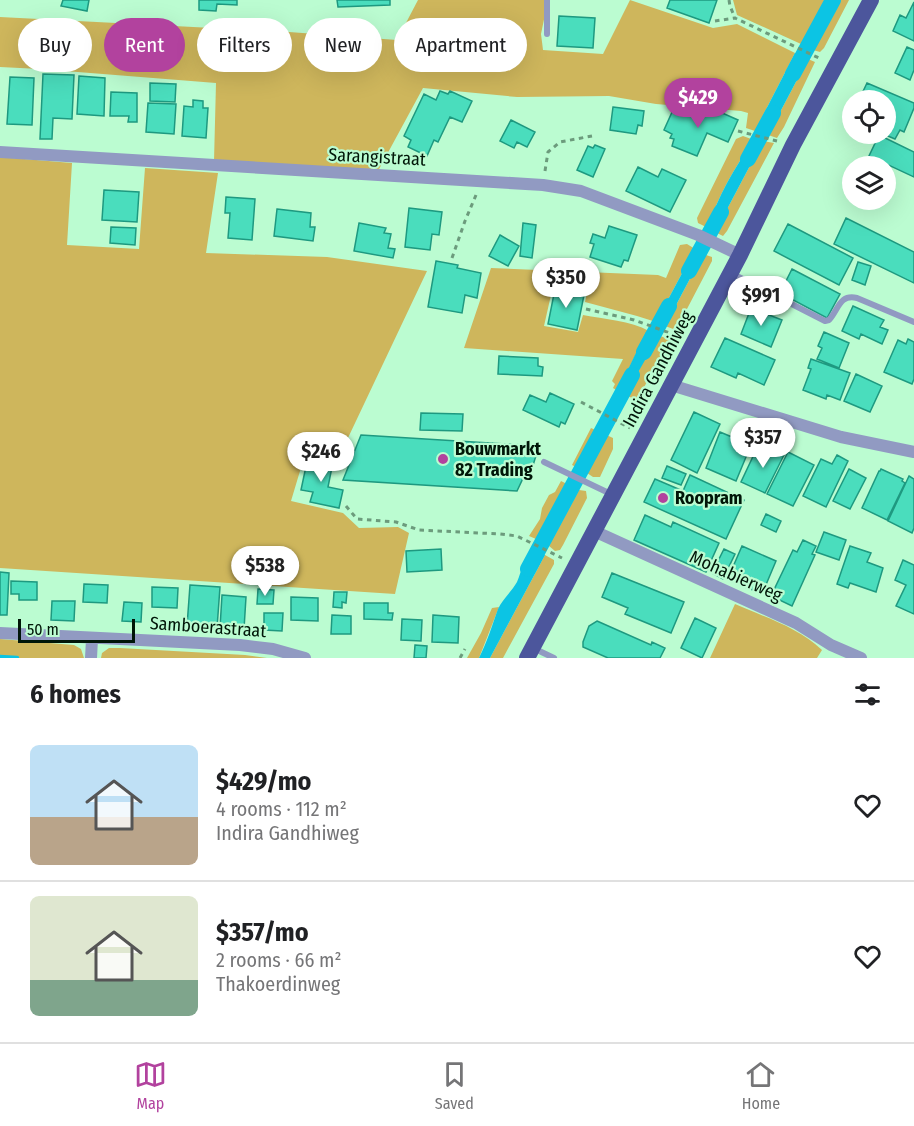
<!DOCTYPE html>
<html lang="en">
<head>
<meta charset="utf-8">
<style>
	:root { --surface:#fff; --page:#f6f6f6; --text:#202124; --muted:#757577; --line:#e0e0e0; --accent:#b2429e }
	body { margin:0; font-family:"Fira Sans Condensed",sans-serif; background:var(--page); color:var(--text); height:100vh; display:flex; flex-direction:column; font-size:22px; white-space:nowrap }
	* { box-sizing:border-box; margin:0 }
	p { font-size:20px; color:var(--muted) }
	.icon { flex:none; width:33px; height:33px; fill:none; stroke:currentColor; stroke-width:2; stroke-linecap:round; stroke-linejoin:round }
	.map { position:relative; height:658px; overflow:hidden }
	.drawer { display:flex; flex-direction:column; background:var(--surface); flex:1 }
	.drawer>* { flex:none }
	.guide { position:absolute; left:18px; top:18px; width:600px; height:54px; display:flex; gap:12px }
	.tools { position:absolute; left:842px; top:90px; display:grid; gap:12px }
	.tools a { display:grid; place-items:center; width:54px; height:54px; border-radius:50%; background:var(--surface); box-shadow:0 6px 24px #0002; font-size:30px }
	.scale { position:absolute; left:18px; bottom:15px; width:117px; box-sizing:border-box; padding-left:6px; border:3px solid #001608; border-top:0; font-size:16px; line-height:21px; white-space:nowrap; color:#001608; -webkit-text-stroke:4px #bbfcd1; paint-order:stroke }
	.price { position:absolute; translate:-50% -51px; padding:0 14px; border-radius:21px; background:#fff; color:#222; font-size:20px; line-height:39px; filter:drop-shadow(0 2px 3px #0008) }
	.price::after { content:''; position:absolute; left:50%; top:36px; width:18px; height:14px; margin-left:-9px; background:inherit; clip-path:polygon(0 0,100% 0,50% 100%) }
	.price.selected { background:var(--accent); color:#fff }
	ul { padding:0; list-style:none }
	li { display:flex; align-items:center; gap:18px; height:150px; padding:0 30px }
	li+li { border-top:2px solid var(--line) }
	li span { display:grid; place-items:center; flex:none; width:168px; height:120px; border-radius:9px; color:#555 }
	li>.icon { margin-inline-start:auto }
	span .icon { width:72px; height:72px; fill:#fffc; stroke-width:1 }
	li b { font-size:26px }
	h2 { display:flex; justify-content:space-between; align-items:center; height:72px; padding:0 30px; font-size:26px }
	.tag { padding:0 21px; border-radius:27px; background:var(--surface); box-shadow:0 6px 24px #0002; font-size:21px; line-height:54px }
	.tag.selected { background:var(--accent); color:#fff }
	.tab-bar { display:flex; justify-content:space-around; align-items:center; height:84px; border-top:2px solid var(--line); background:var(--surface); font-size:16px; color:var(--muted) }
	.tab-bar a { display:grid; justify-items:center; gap:3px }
	.tab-bar .selected { color:var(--accent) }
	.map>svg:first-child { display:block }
	.green { fill:#ceb65c }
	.water { fill:#0cc4e4 }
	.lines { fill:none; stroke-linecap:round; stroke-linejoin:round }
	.stream { stroke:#0cc4e4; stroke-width:4.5 }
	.canal { stroke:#0cc4e4; stroke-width:16 }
	.building { fill:#4addbd; stroke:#1e9980; stroke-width:1.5 }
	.path { stroke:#6c9b7c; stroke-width:3; stroke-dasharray:4.5 4.5; stroke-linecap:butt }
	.service { stroke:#919ac2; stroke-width:6 }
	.minor { stroke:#919ac2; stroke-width:12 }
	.primary { stroke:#4c569c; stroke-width:16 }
	.poi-dot { fill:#b2429e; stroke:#bbfcd1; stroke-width:2 }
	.labels { text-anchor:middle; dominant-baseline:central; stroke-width:4.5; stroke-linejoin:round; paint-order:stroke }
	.street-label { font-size:18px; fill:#001608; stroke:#bbfcd1 }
	.poi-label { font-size:18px; font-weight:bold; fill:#001608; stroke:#bbfcd1; text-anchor:start }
</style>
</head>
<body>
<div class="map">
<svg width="914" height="658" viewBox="0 0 914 658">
	<rect width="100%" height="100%" fill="#bbfcd1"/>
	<path class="green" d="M418,0H548L541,34L543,50L603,54L630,0L713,28L737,24L795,53L755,131L746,128L748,113L741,111L656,104L609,96L517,97L423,88L378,171L214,161L216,83L40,69L0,67V17L289,32L397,40Z
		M733,0H825L801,44L737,15Z
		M840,0H849L824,48L820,52L813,50Z
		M808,59L815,62L784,127L777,138L768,135Z
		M743,136L754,140C735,167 717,197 708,228L698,223L697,218L736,139Z
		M763,141L774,143L727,231L723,236L715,232Z
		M0,157L72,163L67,245L139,249L145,168L218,173L206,253L327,257L427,271L338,459L306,451L291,501L343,513L359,528L398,527L409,533L395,594L0,568Z
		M687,244L695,249L656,322L637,316L585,302L587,293L553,286L544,326L578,332L583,315C604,319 631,321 649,331L646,333L618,391L613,388L615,384L612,381L623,359L464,348L491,268L658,275L666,278L680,245Z
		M703,254L712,257V261L676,330L665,326Z
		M658,335L670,340L637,400L625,395Z
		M591,428L613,438V449L600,477H593L587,473L605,439L594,433L576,467L572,465Z
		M561,481L567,484L536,539L529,536L540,519L542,508L549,495L555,492Z
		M579,490L586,491L587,498L563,545L560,550L555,551L549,546Z
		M545,555L554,560V564L503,658H490Z
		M735,604C764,617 798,627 822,650L817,658H710Z
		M499,607L479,658H467L481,633L492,608Z
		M0,639L74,645L81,649L84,658H0Z
		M109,648H120L245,655L267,658H101L102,653Z"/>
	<path class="water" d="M825,0H840L813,50L801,44Z
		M795,53L808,59L768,135L755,131Z
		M754,140L763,141L715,232L708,228C717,197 735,167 754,140Z
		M695,249L703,254L665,326L656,322Z
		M649,331L658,335L656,341L625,395L618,391L621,384L646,332Z
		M593,433L605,439L587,473L576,467Z
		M567,484L579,490L549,546L536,539Z
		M534,549L545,555L490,658H479C487,642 492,626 498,609C502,600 512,591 517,582C522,571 523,556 534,549Z"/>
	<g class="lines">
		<path class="stream" d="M0,657L17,658"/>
		<path class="canal" d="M793,74L833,0
			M748,159L773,113
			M689,271L721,212
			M644,352L669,306
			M528,569L632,375"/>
	</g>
	<path class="building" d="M63,0H89L87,11L61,6Z
		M199,0H237V5L217,4L216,11L199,10Z
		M337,0H390V5L338,7Z
		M670,0H717L709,23L667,8Z
		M914,2V41L893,31L900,15L906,18Z
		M559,16L595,18L593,48L557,46Z
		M907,47L914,50V70L910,80L895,73Z
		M43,74L74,75L72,119L53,118L52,139H40Z
		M79,76L105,78L104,116L77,114Z
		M10,77L34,78L32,125L7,124Z
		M150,83L176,84L175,102L150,101Z
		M867,83L914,103V108L904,132L900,130L895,139L883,134H885V100H859Z
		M440,91L448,94L450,91L472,101L462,122L450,117L438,142L434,140L427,156L408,147L411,140L404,136L424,94L436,100Z
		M111,92L137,93V122H128L129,116H110Z
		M193,100L203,101V108H208L206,138L182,136L184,106L193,107Z
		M148,103L176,104L174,134L146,132Z
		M613,107L644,111L642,126L638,125L636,134L610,130Z
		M673,110L687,116L689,111L720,112L738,120L728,142L707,133L697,156L672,146L674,139L670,138L672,134L664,130Z
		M511,120L535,132L527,147L517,142L514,148L500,141Z
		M879,135L914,152V177L869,156Z
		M595,145L605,149L593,177L577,170L588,146L593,148Z
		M638,167L658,177L662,169L686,180L670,212L626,191Z
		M104,190L139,192L137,222L102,220Z
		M226,197L255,199L252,240L228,238L230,213H225Z
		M409,208L442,212L439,235L432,234L430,250L405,247Z
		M277,209L311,213L310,227H315L313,241L274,236Z
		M846,218L914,252V283L834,244Z
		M359,223L386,228L384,233L391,234L388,248L395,249L393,258L354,251Z
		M523,223L536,225L532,258L520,256Z
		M788,224L853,258L839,285L774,251Z
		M609,226L637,235L628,261L624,260L621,267L590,257L594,244L590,243L593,234L605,238Z
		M111,227L136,228L135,245L110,243Z
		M500,235L519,246L508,266L489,256Z
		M436,261L458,265L457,268L481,273L477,298L465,295L462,313L428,307Z
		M858,262L871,266L865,285L852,280Z
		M792,269L840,294L827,318L780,293Z
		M555,289L584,295L577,330L548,324Z
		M853,306L884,320L880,327L888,330L882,344L861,334L859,339L842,331Z
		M751,308L782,320L771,347L741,334Z
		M824,332L849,343L839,368L817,359L822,348L818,346Z
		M725,338L775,360L764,385L738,373L736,378L711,367Z
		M908,339L914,342V379L912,384L884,372L898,340L906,344Z
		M499,356L538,358V366L543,367L542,376L498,374Z
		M811,359L850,373L840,400L827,395L826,399L803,390L811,369L808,368Z
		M856,374L882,386L870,412L844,401Z
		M550,393L574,404L565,424L561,422L559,427L523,410L530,395L546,402Z
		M694,412L720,424L697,473L671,460Z
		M421,413L463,414L462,431L420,430Z
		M720,432L751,445L736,481L706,468Z
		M361,435L539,446L530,475L526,472L517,491L343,480Z
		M757,448L770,454L773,448L785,453L765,493L741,482Z
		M788,452L814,465L793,506L767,494Z
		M837,455L848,461L826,507L803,496L821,459L832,464Z
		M308,457L333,462L328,487L343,490L339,508L310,502L313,492L301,490Z
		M667,466L686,474L681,485L662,478Z
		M849,469L866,478L850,509L833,501Z
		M881,469L903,479L902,481L905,483L887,520L862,508L879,471H880Z
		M690,475L744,500L726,539L644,502L655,479L683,491Z
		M909,476L914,479V528L912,533L888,521Z
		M766,514L781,521L776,532L761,525Z
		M645,515L671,527L673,522L719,543L706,572L634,540Z
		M824,532L846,540L839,560L816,552Z
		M803,540L816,546L812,554L815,555L792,606L771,596L793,550L797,552Z
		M742,546L776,561L765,587L759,585L756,591L742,586L744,582L729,576Z
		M850,546L871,553L867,562L883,568L876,592L850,583L848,588L837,584Z
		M441,549L442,570L407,572L406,551Z
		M724,549L735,554L723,579L712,573Z
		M903,560L914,565V614L896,606L906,585L895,580Z
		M0,572L9,573L7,615H0Z
		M612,573L684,602L671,633L625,614L628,608L602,597Z
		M11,581L37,582V600H19V594H11Z
		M84,584L108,585L107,603L83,602Z
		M190,585L220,587L217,628L187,626Z
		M152,587L178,588L177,608L152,607Z
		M258,589L274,590L273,604H257Z
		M334,592H347L346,603L342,602V608L333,607Z
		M222,595L246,597L244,629L220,628Z
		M291,597L318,598V621L291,620Z
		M52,601H75L74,621L51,620Z
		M124,602L142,603L141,622L122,621Z
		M364,603H388V613H393L392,620L364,619Z
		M264,613H283L282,631L264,630Z
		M332,615L351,616V634H331Z
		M433,615L459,617L458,643L432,642Z
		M695,618L716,628L702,658L681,648Z
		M402,619L422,620L421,641L401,640Z
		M597,621L651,645L652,642L665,648L660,658H608L583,647V642L589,626Z
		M415,645L427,646L426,658H414Z"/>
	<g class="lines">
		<path class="path" d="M729,0L730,6L735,18
			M715,21L735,18L821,59
			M738,131L777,141
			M545,171L548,152L560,142L592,136
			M452,258L465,221L476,195
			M586,309L634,320L681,337
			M581,402L630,428
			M346,506L357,519L396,522L419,530L500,534L517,536L562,558
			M460,658L465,649"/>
		<path class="service" d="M547,34V0
			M731,273L825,321L829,320C839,309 839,294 857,298L914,322
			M544,462L613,495
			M533,648L554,658"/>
		<path class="minor" d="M0,152L543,185L581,191L698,235L740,255
			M671,385L841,437L914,452
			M594,531L796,623L831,645L861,658
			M0,633L240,645L273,649L305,658
			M91,658L92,639"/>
		<path class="primary" d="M527,658L694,342L740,255L793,145L871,0"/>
	</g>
	<g class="poi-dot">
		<circle cx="443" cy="459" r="6"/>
		<circle cx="663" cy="498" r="6"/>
	</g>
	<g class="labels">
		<g class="street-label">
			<text transform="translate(377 157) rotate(3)">Sarangistraat</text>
			<text transform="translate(658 369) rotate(-62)">Indira Gandhiweg</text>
			<text transform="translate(736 576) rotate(24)">Mohabierweg</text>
			<text transform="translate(208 627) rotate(4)">Samboerastraat</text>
		</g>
		<g class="poi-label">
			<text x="455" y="449">Bouwmarkt<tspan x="455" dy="21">82 Trading</tspan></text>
			<text x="675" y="498">Roopram</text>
		</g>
	</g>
</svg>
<div class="tools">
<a><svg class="icon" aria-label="locate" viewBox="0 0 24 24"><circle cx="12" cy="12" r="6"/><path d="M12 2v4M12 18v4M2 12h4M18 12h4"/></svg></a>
<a><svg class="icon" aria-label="layers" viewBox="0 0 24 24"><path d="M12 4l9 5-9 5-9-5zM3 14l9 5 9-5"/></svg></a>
</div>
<div class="scale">50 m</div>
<b class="price selected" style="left:698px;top:129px">$429</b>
<b class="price" style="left:566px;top:309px">$350</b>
<b class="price" style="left:761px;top:327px">$991</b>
<b class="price" style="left:763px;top:469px">$357</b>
<b class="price" style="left:321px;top:483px">$246</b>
<b class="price" style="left:265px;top:597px">$538</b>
<div class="guide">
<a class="tag">Buy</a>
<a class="tag selected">Rent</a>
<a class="tag">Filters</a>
<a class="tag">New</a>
<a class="tag">Apartment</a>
</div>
</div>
<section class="drawer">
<h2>6 homes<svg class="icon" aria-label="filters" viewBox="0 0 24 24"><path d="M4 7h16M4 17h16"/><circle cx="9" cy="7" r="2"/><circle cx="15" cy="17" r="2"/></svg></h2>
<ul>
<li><span style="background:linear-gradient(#bfe0f5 60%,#b9a48a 0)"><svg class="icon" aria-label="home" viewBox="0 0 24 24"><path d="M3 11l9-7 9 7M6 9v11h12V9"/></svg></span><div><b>$429/mo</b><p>4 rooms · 112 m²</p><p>Indira Gandhiweg</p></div><svg class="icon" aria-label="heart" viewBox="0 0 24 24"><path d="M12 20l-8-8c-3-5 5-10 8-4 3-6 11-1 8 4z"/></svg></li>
<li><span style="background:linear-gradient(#dfe7d0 70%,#7fa58c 0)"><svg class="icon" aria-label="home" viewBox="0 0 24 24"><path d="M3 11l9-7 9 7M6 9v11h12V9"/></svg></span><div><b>$357/mo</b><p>2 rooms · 66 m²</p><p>Thakoerdinweg</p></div><svg class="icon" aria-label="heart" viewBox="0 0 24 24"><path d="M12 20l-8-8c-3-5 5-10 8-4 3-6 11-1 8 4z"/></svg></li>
</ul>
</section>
<nav class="tab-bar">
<a class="selected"><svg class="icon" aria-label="map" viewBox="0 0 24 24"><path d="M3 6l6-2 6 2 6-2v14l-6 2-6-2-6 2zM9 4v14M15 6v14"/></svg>Map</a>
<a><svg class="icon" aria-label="saved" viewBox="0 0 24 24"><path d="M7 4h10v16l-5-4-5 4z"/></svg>Saved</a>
<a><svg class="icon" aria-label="home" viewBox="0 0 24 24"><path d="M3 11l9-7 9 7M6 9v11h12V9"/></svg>Home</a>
</nav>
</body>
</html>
